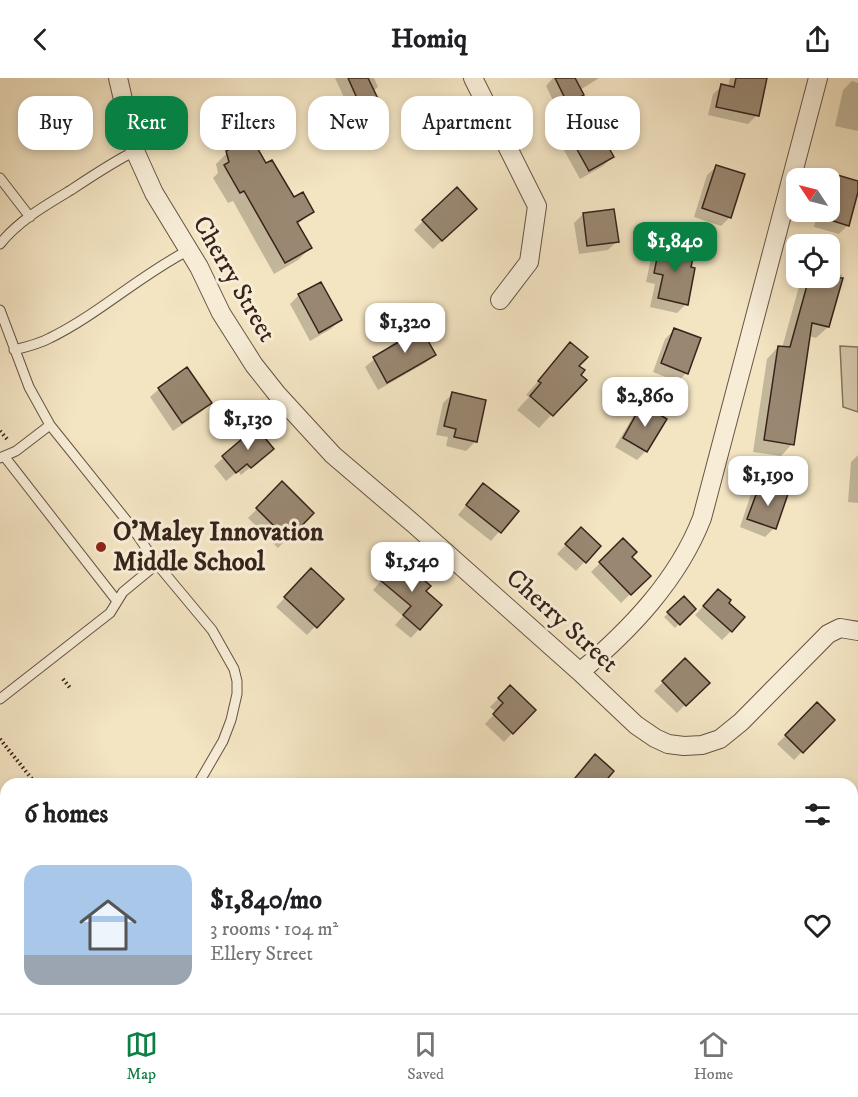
<!DOCTYPE html>
<html lang="en">
<head>
<meta charset="utf-8">
<style>
	:root { --surface:#fff; --page:#f2f2f2; --text:#202124; --muted:#757577; --line:#e0e0e0; --accent:#0b8043 }
	body { margin:0; font-family:"IM FELL DW Pica",serif; background:var(--page); color:var(--text); height:100vh; display:flex; flex-direction:column; font-size:22px; white-space:nowrap }
	* { box-sizing:border-box; margin:0 }
	p { font-size:20px; color:var(--muted) }
	.icon { flex:none; width:33px; height:33px; fill:none; stroke:currentColor; stroke-width:2; stroke-linecap:round; stroke-linejoin:round }
	.map { position:relative; flex:1; overflow:hidden }
	.sheet { position:absolute; left:0px; top:700px; width:858px; height:236px; display:flex; flex-direction:column; background:var(--surface); border-radius:18px 18px 0 0; box-shadow:0 3px 9px #0003 }
	.sheet>* { flex:none }
	.hud { position:absolute; left:18px; top:18px; width:822px; height:54px; display:flex; gap:12px }
	.needle { width:39px; rotate:305deg }
	.buttons { position:absolute; left:786px; top:90px; display:grid; gap:12px }
	.buttons a { display:grid; place-items:center; width:54px; height:54px; border-radius:12px; background:var(--surface); box-shadow:0 3px 9px #0003; font-size:30px }
	.price { position:absolute; translate:-50% -51px; padding:0 14px; border-radius:12px; background:#fff; color:#222; font-size:20px; line-height:39px; filter:drop-shadow(0 2px 3px #0008) }
	.price::after { content:''; position:absolute; left:50%; top:36px; width:18px; height:14px; margin-left:-9px; background:inherit; clip-path:polygon(0 0,100% 0,50% 100%) }
	.price.on { background:var(--accent); color:#fff }
	ul { padding:0; list-style:none }
	li { display:flex; align-items:center; gap:18px; height:150px; padding:0 24px }
	li+li { border-top:2px solid var(--line) }
	li span { display:grid; place-items:center; flex:none; width:168px; height:120px; border-radius:18px; color:#555 }
	li>.icon { margin-inline-start:auto }
	span .icon { width:72px; height:72px; fill:#fffc; stroke-width:1 }
	li b { font-size:26px }
	h2 { display:flex; justify-content:space-between; align-items:center; height:72px; padding:0 24px; font-size:26px }
	.tag { padding:0 21px; border-radius:18px; background:var(--surface); box-shadow:0 3px 9px #0003; font-size:21px; line-height:54px }
	.tag.on { background:var(--accent); color:#fff }
	header { display:flex; justify-content:space-between; align-items:center; height:78px; padding:0 24px; background:var(--surface); font-size:27px; font-weight:700 }
	.tabs { display:flex; justify-content:space-around; align-items:center; height:84px; border-top:2px solid var(--line); background:var(--surface); font-size:16px; color:var(--muted) }
	.tabs a { display:grid; justify-items:center; gap:3px }
	.tabs .on { color:var(--accent) }
	.map>svg:first-child { display:block }
	.green { fill:#d3c3a5; stroke:#857360; stroke-width:1.5 }
	.shadow { fill:#0003 }
	.lines { fill:none; stroke-linecap:round; stroke-linejoin:round }
	.stream { stroke:#816f5d; stroke-width:7 }
	.building { fill:#998771; stroke:#37231a; stroke-width:1.5 }
	.service-casing { stroke:#665344; stroke-width:11 }
	.minor-casing { stroke:#665344; stroke-width:20 }
	.path { stroke:#37231a; stroke-width:4; stroke-dasharray:1.5 3; stroke-linecap:butt }
	.service { stroke:#f7edd7; stroke-width:9 }
	.minor { stroke:#f7edd7; stroke-width:18 }
	.poi-dot { fill:#8f2418; stroke:#f7edd7; stroke-width:2 }
	.labels { text-anchor:middle; dominant-baseline:central; stroke-width:6; stroke-linejoin:round; paint-order:stroke }
	.street-label { font-size:26px; fill:#37231a; stroke:#f7edd7 }
	.poi-label { font-size:26px; font-weight:bold; fill:#37231a; stroke:#f7edd7; text-anchor:start }
</style>
</head>
<body>
<header><svg class="icon" aria-label="back" viewBox="0 0 24 24"><path d="M15 5l-7 7 7 7"/></svg>Homiq<svg class="icon" aria-label="share" viewBox="0 0 24 24"><path d="M12 15V3M7 8l5-5 5 5M5 13v7h14v-7"/></svg></header>
<div class="map">
<svg width="858" height="935" viewBox="0 0 858 935">
	<rect width="100%" height="100%" fill="#f3e4c2"/>
	<filter id="stains"><feTurbulence type="fractalNoise" baseFrequency=".00333" numOctaves="4"/><feColorMatrix values="0 0 0 0 .2 0 0 0 0 .09 0 0 0 0 .02 0 0 0 .5 -.17"/></filter>
	<radialGradient id="worn" r=".72"><stop offset=".6" stop-color="#630" stop-opacity="0"/><stop offset="1" stop-color="#630" stop-opacity=".3"/></radialGradient>
	<path class="green" d="M840,268L858,269V334L843,329Z"/>
	<path class="shadow" d="M335,0H374L378,9L373,13L379,27L370,36L355,43Z
		M553,0H599L580,12L579,20L612,79L603,88L580,101L561,67L570,58L546,8Z
		M730,0H765L757,37L748,46L708,37L713,16L722,8L728,9Z
		M852,3L858,5V53L835,48L843,12Z
		M227,75L312,134L297,147L310,170L298,182L274,196L233,123L228,125L213,100L218,95L216,86Z
		M716,89L730,139L721,148L694,139L707,97Z
		M835,98L858,105L848,147L839,156L814,149L818,134H830V103Z
		M583,136L617,163L608,172L579,176L574,145Z
		M466,140L433,171L414,152L423,143Z
		M661,167L689,191L686,226L677,235L650,229L655,206L646,204L652,176Z
		M830,194L842,197L828,249L816,260L809,258L792,366L781,378L753,374L767,281L778,269L782,270L801,201L830,200Z
		M320,206L340,242L331,251L310,263L290,226L299,217Z
		M419,249L434,277L425,285L378,312L365,289L396,263Z
		M674,252L686,295L678,304L653,294L665,261Z
		M571,266L579,297L584,302L539,350L517,332L529,319L526,317Z
		M159,311L210,325L201,334L173,353L150,319Z
		M452,316L485,324L475,364L466,373L446,368L448,359L436,357L443,325Z
		M643,328L646,373L637,382L615,369L634,337Z
		M256,351L263,379L241,397L238,393L226,403L214,388Z
		M858,377V425L848,424L851,384Z
		M282,406L312,435L278,470L248,440Z
		M760,408L774,450L765,459L740,449L751,416Z
		M475,416L517,433L491,463L458,437Z
		M581,451L599,468L576,493L557,476Z
		M623,462L630,479L649,498L621,525L591,494Z
		M311,492L342,521L307,557L276,529Z
		M390,492L424,513L419,551L411,560L395,547L403,538L373,512Z
		M684,521L694,531L675,550L664,539Z
		M710,521L727,525L731,553L722,562L695,537Z
		M685,582L707,605L677,635L654,613Z
		M510,609L534,632L504,664L485,646L496,634L490,629Z
		M817,626L833,642L794,682L777,666Z
		M588,686L612,706H571Z
		M183,930H346L341,935H188Z"/>
	<g class="lines">
		<path class="stream" d="M852,792L858,785
			M827,930V935"/>
	</g>
	<path class="building" d="M348,0H368L381,27L364,36Z
		M555,0H575L584,17L580,19L614,79L589,93L569,57L580,51Z
		M736,0H767L759,38L716,29L721,6L734,9Z
		M251,59L266,85L272,82L294,119L303,114L314,134L297,144L312,170L285,185L244,113L240,115L224,87L229,84L226,73Z
		M716,87L745,96L731,140L702,130Z
		M834,96L858,103V114L849,148L830,142V113Z
		M457,109L477,131L442,163L422,142Z
		M614,131L619,164L587,168L583,135Z
		M660,165L695,172L691,189L695,190L688,227L658,220L663,197L654,195Z
		M809,200H843L829,249L812,245L794,367L764,362L778,268L790,269Z
		M321,204L342,242L319,255L298,216Z
		M419,247L436,277L387,305L373,279L397,265L395,261Z
		M674,250L701,260L688,296L661,285Z
		M570,264L588,279L579,288L585,292L581,297L587,302L553,338L530,318L541,305L538,303Z
		M187,289L212,325L182,345L158,310Z
		M452,314L486,322L477,364L454,359L456,351L444,348Z
		M642,326L667,341L647,374L623,360Z
		M256,349L274,371L251,390L247,386L236,395L222,378Z
		M282,403L314,435L288,462L256,430Z
		M483,405L519,433L501,455L466,427Z
		M760,406L788,416L776,451L747,441Z
		M581,449L601,468L586,485L565,466Z
		M623,460L637,474L632,479L651,498L631,517L599,484Z
		M399,481L431,508L426,513L442,527L420,552L403,537L411,528L380,502Z
		M311,490L344,521L317,550L284,519Z
		M718,511L731,522L729,525L745,539L732,554L703,528Z
		M684,518L696,531L680,547L667,534Z
		M685,580L710,605L686,628L662,603Z
		M510,607L536,632L513,656L493,636L503,625L498,620Z
		M817,624L835,642L803,675L785,657Z
		M595,676L614,693L603,706H570Z"/>
	<g class="lines">
		<defs>
			<path id="service" d="M0,100L30,139
				M0,166C18,143 46,127 71,112C92,98 113,84 135,73
				M0,232L29,309L50,347L131,448L157,486L212,552L234,591L237,603V616L231,642L223,663L198,706
				M14,272C26,269 39,266 50,260C99,236 140,197 189,172
				M4,378L117,523
				M0,380L16,373L50,347
				M0,621L110,535L123,514L157,486
				M462,930L475,935
				M61,935L64,930
				M386,935L388,930"/>
			<path id="minor" d="M118,0L135,73L154,115L199,189L221,235L254,287L277,316L333,377L415,447L580,594L636,647L655,660L668,666L684,668L702,667L720,661L741,644L828,556L840,550L858,553
				M473,0L537,128L529,184L500,222
				M580,594C630,552 678,502 702,440L818,0"/>
		</defs>
		<use href="#service" class="service-casing"/>
		<use href="#minor" class="minor-casing"/>
		<path class="path" d="M0,353L7,361
			M63,601L71,611
			M0,661L36,706"/>
		<use href="#service" class="service"/>
		<use href="#minor" class="minor"/>
	</g>
	<circle class="poi-dot" cx="101" cy="469" r="6"/>
	<g class="labels">
		<g class="street-label">
			<text transform="translate(234 201) rotate(60)">Cherry Street</text>
			<text transform="translate(562 543) rotate(42)">Cherry Street</text>
		</g>
		<g class="poi-label">
			<text x="113" y="454">O'Maley Innovation<tspan x="113" dy="30">Middle School</tspan></text>
		</g>
	</g>
	<rect width="100%" height="100%" filter="url(#stains)"/>
	<rect width="100%" height="100%" fill="url(#worn)"/>
</svg>
<div class="buttons">
<a><svg class="needle" viewBox="-14 -14 28 28"><path d="M0-13l5 13h-10z" fill="#e53935"/><path d="M0 13l5-13h-10z" fill="#757577"/></svg></a>
<a><svg class="icon" aria-label="locate" viewBox="0 0 24 24"><circle cx="12" cy="12" r="6"/><path d="M12 2v4M12 18v4M2 12h4M18 12h4"/></svg></a>
</div>
<b class="price on" style="left:675px;top:195px">$1,840</b>
<b class="price" style="left:405px;top:276px">$1,320</b>
<b class="price" style="left:645px;top:350px">$2,860</b>
<b class="price" style="left:248px;top:373px">$1,130</b>
<b class="price" style="left:768px;top:429px">$1,190</b>
<b class="price" style="left:412px;top:515px">$1,540</b>
<div class="hud">
<a class="tag">Buy</a>
<a class="tag on">Rent</a>
<a class="tag">Filters</a>
<a class="tag">New</a>
<a class="tag">Apartment</a>
<a class="tag">House</a>
</div>
<section class="sheet">
<h2>6 homes<svg class="icon" aria-label="filters" viewBox="0 0 24 24"><path d="M4 7h16M4 17h16"/><circle cx="9" cy="7" r="2"/><circle cx="15" cy="17" r="2"/></svg></h2>
<ul>
<li><span style="background:linear-gradient(#a9c7e8 75%,#9aa5b1 0)"><svg class="icon" aria-label="home" viewBox="0 0 24 24"><path d="M3 11l9-7 9 7M6 9v11h12V9"/></svg></span><div><b>$1,840/mo</b><p>3 rooms · 104 m²</p><p>Ellery Street</p></div><svg class="icon" aria-label="heart" viewBox="0 0 24 24"><path d="M12 20l-8-8c-3-5 5-10 8-4 3-6 11-1 8 4z"/></svg></li>
</ul>
</section>
</div>
<nav class="tabs">
<a class="on"><svg class="icon" aria-label="map" viewBox="0 0 24 24"><path d="M3 6l6-2 6 2 6-2v14l-6 2-6-2-6 2zM9 4v14M15 6v14"/></svg>Map</a>
<a><svg class="icon" aria-label="saved" viewBox="0 0 24 24"><path d="M7 4h10v16l-5-4-5 4z"/></svg>Saved</a>
<a><svg class="icon" aria-label="home" viewBox="0 0 24 24"><path d="M3 11l9-7 9 7M6 9v11h12V9"/></svg>Home</a>
</nav>
</body>
</html>
